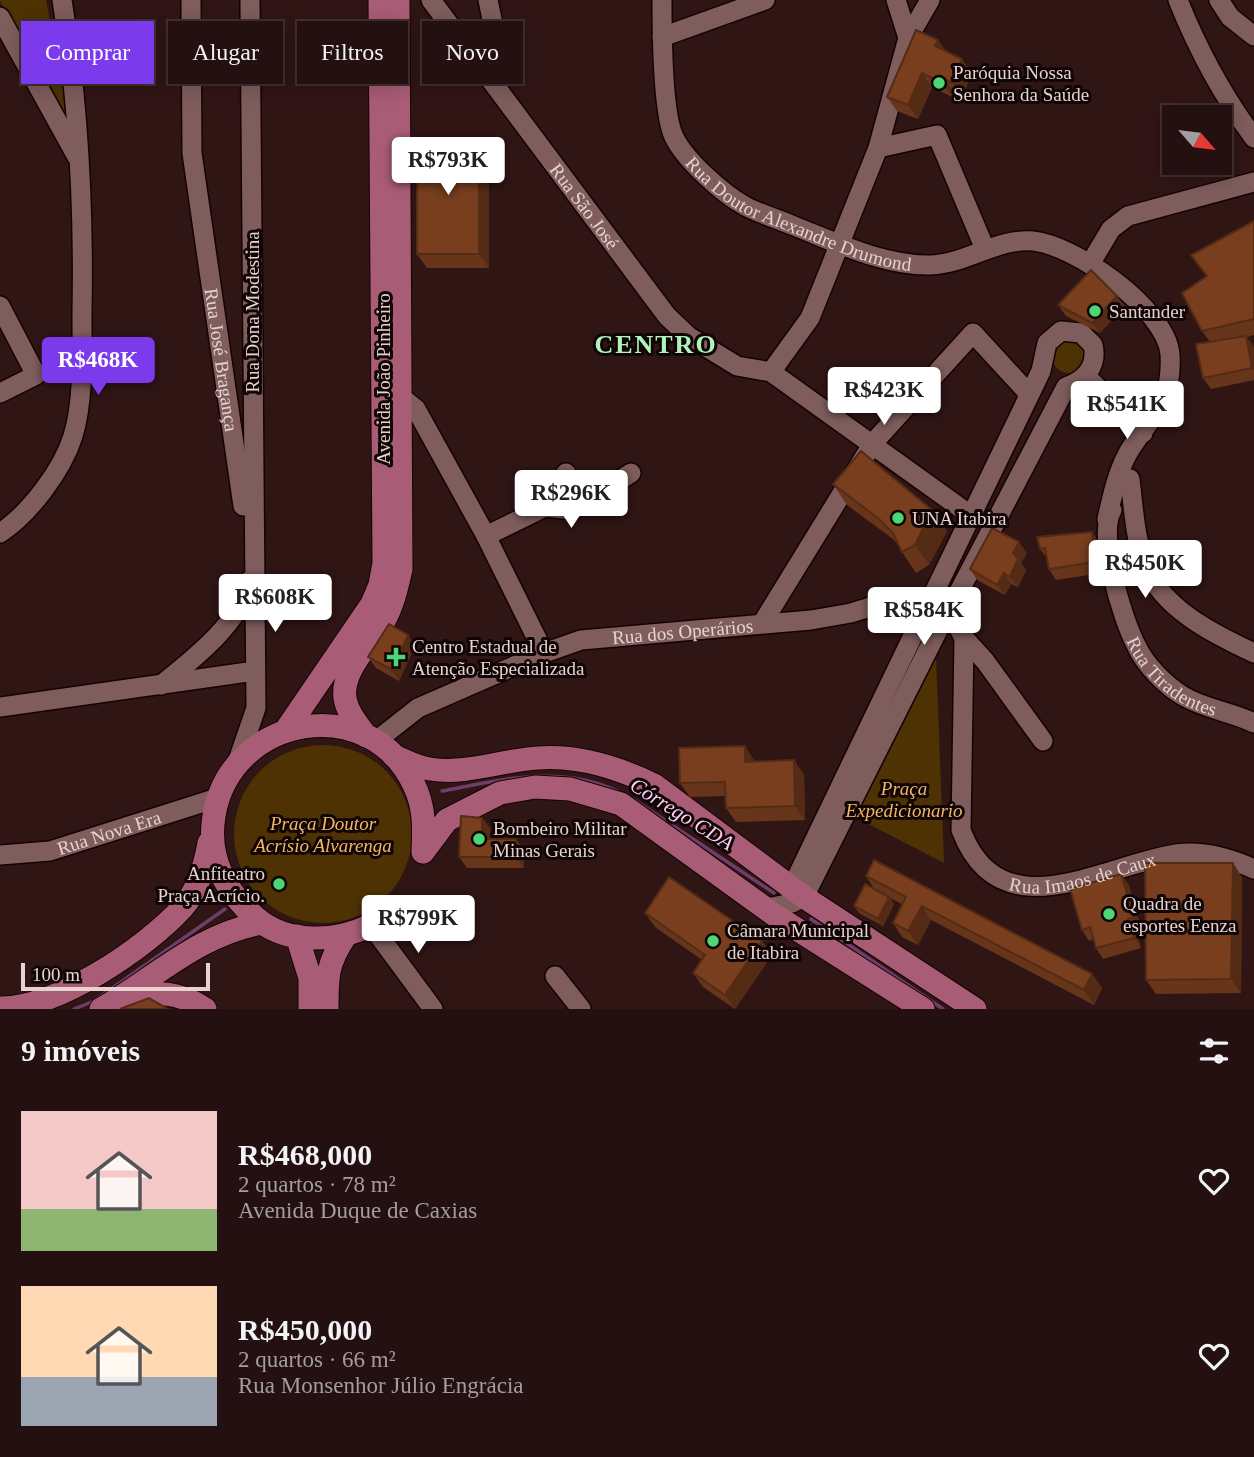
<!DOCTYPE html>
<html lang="pt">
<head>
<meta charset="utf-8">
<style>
	:root { --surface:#241010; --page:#2c1919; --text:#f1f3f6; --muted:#a39d9f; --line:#413030; --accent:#7c3aed }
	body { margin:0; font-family:Georgia,serif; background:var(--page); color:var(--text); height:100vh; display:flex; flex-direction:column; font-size:26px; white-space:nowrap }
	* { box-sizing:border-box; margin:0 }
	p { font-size:23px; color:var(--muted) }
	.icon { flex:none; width:38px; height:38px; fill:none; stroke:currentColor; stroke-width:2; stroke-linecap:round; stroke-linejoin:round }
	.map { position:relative; height:1009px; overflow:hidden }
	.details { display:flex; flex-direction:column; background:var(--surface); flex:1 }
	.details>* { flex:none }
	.guide { position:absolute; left:21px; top:21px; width:700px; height:63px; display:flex; gap:14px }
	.needle { width:46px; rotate:118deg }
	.fabs { position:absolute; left:1162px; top:105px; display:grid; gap:14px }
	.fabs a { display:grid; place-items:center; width:70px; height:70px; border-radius:0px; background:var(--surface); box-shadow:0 4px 18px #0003,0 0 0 2px var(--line); font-size:35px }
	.scale { position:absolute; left:21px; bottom:18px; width:189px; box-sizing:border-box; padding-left:7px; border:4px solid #e5d2d1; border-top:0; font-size:19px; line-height:24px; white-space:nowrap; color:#e5d2d1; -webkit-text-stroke:5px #100505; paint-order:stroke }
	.price { position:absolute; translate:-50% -60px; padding:0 16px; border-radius:7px; background:#fff; color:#222; font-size:23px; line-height:46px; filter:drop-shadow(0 2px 4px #0008) }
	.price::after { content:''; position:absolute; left:50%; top:42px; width:21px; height:16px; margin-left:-10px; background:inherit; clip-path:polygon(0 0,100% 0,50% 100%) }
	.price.on { background:var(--accent); color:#fff }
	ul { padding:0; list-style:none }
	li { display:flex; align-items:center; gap:21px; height:175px; padding:0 21px }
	li span { display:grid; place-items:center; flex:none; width:196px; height:140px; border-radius:0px; color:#555 }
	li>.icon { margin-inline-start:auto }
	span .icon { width:84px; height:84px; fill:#fffc; stroke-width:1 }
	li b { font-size:30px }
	h2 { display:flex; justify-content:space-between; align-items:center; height:84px; padding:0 21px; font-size:30px }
	.pill { padding:0 24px; border-radius:0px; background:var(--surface); box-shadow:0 4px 18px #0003,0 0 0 2px var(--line); font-size:24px; line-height:63px }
	.pill.on { background:var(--accent); color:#fff }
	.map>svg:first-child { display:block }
	.green { fill:#4e3203 }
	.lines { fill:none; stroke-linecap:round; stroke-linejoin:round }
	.stream { stroke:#6e3d6a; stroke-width:3.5 }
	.minor-casing { stroke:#160203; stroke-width:22 }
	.major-casing { stroke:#160203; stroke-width:25 }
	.minor { stroke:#7e5d5c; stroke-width:19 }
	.major { stroke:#a95c76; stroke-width:23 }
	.wall { fill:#67351a }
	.shaded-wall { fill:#542b15 }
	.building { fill:#783e1e; stroke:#542b15; stroke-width:2 }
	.poi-dot { fill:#4dd676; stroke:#100505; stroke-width:2.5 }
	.labels { text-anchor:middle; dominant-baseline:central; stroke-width:6; stroke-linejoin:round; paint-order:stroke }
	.poi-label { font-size:19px; fill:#e5d2d1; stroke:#100505; text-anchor:start }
	.street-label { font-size:19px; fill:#e5d2d1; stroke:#100505 }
	.park-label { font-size:19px; font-style:italic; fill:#f4b663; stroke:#100505 }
	.water-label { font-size:21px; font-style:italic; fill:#fbcdf5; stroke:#100505 }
	.district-label { font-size:26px; font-weight:bold; letter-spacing:2px; fill:#b0f3bd; stroke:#100505 }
</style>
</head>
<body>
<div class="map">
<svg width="1254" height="1009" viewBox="0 0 1254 1009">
	<rect width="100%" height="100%" fill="#301515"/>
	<path class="green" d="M0,0H46L71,131L0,1Z
		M1052 356a17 17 0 1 1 34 0a17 17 0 1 1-34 0Z
		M936,656L944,863L853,816Z
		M234 834a89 89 0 1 1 178 0a89 89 0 1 1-178 0Z"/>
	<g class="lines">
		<path class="stream" d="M442,791C501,780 560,764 617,791
			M633,799L774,893
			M811,919L943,1009
			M74,1009L94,1001L225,909"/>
		<defs>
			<g id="minor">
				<path id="s1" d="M191,0L192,153L243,506"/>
				<path id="s2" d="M431,0L667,316L688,336L737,366L771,372L973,517"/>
				<path id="s3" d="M662,0C662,30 662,112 674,137C685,160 723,194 745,206C760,214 778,219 794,226C837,243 884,266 931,265C966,264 997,238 1033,241C1075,245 1166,309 1170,354C1173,404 1151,415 1128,453C1117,473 1112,497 1107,519"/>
				<path d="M896,0L908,38"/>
				<path d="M1178,0C1198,50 1222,95 1254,138"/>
				<path d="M1219,0L1230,17L1254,36"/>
				<path d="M0,17L77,157"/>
				<path d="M662,37L765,0"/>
				<path d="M477,63L496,38L488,0"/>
				<path d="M878,148L937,135L985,249"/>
				<path d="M1090,264L1111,229L1128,216L1254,182"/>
				<path d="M0,306L36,375L0,393"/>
				<path d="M771,372L810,318L878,148L908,38L930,0"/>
				<path d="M1086,376L1143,433"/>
				<path d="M401,397L416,409L486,536L544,653"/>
				<path d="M1130,479C1134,511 1135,546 1150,575C1170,613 1218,636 1254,653"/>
				<path d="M545,507L566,473"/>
				<path id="s4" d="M1112,510C1097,536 1122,618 1136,645C1145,665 1165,685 1183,696C1205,709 1232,712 1254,723"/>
				<path d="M0,533C29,514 62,471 73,436C84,400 82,351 82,314C84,208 79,105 62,0"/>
				<path d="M486,536L545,507L573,510L631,473"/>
				<path d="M931,599L1041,371L1047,343L1061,331L1081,333L1093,345C1098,366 1085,380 1066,387L950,609"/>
				<path d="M951,614L964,638L985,661L1043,741"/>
				<path d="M763,622L873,443L973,333L1029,394"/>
				<path id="s5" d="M964,638L961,830C1000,933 1101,866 1176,854C1203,850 1230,858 1254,869"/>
				<path d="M161,685C192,660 242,622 249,581"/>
				<path d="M0,707L255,671"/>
				<path id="s6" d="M376,741L418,708L544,653L581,640L811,620L851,613L896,599L923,604"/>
				<path d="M237,763L256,708L250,0"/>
				<path id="s7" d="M0,855L50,851L217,798"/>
				<path d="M792,900V887L921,619"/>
				<path d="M767,908L792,903L804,897L939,628"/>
				<path d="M371,925L433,1009"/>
				<path d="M555,976L581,1009"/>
			</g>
			<path id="major" d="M286,730L372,604L380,585L384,563L380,0
				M366,736C358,725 347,712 345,698C341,670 371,643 384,621C393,605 397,587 401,569L398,0
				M394,756C406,761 418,768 430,769C467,775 502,760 538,758C577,755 619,768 654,785L804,897L975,1009
				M423,852L447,820L500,793L535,787L570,789L621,804L776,916L923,1009
				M371,925C337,942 287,945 256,918C225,891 207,858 214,816C230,715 370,690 414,785C425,807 424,829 423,852
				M297,936L310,978V1009
				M129,997C158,991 180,992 205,1009
				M0,1008C56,1009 146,948 183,907C198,890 205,865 209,843
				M101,1009C155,978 199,934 262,923
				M327,1009C327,976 327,963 346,935"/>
		</defs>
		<use href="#minor" class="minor-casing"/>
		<use href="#major" class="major-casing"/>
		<use href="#minor" class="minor"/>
		<use href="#major" class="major"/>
	</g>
	<path class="wall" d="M946,51L972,73L962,97L954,93L952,97L932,87L918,119L897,111L887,97Z
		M479,141L489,155V268H427L417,254Z
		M1254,221V335L1247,337L1254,348V380L1211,389L1203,378L1210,342L1202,331Z
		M1058,305L1125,306L1100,333L1066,316Z
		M833,484L932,510L947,531L929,565L916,573L902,552L898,545L893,539L847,505Z
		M1099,542L1102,573L1056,580L1049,569L1047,558L1040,549Z
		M1027,553L1021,563L1026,570L1018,587L1011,584L1005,595L977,580L970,569Z
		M415,646L399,681L376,668L368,657Z
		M754,760L755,762L794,760L804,775L805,820L736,822L726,808V796L690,797L680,783Z
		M482,818L490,828V839L524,849V868H467L459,857Z
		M866,876L1092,974L1102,988L1094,1005L931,920L918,945L902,937L893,923L902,904L890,898L894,904L883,926L859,913L854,906L875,890Z
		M1242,877L1241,993L1156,994L1146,980Z
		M1129,885L1141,928L1136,930L1141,948L1103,959L1096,948L1093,939L1089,941L1082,930Z
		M645,913L772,955L735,1009L703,987L693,973L702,960L655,927Z"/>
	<path class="shaded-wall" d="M938,40L948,54L935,46Z
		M962,59L972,73L962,97L952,83Z
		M922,73L932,87L918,119L908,105Z
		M944,79L954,93L952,97L942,83Z
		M479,141L489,155V268L479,254Z
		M1117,296L1125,306L1100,333L1092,323Z
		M1246,336L1254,347V371L1252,368Z
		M932,510L947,531L929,565L915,545Z
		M1092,532L1099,542L1102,573L1095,562Z
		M1019,542L1027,553L1021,563L1026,570L1018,587L1010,577L1013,553Z
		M1004,573L1011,584L1005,595L997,585Z
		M408,635L415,646L399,681L392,670Z
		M745,746L754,760L755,776L745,762Z
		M794,760L804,775L805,820L795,806Z
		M482,818L490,828V850L482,839Z
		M516,839L524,849V868L516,857Z
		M1233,863L1242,877L1241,993L1231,979Z
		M1121,874L1129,885L1141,928L1134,917Z
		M889,897L894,904L883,926L878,919Z
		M922,906L931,920L918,945L908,931Z
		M1128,919L1136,930L1141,948L1134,938Z
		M762,941L772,955L735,1009L725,995Z
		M1092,974L1102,988L1094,1005L1084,990Z"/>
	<path class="building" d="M916,30L938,40L935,46L962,59L952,83L944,79L942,83L922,73L908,105L887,97Z
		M417,139L479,141V254H417Z
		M1254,221V319L1202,331L1182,293L1207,276L1191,255Z
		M1091,270L1117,296L1092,323L1058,305Z
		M1246,336L1252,368L1203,378L1196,344Z
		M861,451L932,510L915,545L902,552L893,533L879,519L833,484Z
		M992,528L1019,542L1013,553L1018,559L1010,577L1004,573L997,585L970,569Z
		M1092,532L1095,562L1049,569L1045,548L1040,549L1037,537Z
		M389,624L408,635L392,670L368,657Z
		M745,746V762L794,760L795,806L726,808L725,782L680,783L679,748Z
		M461,816L482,818V839H516V857H459Z
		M874,860L1092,974L1084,990L922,906L908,931L893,923L906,897L866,876Z
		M1145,863H1233L1231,979L1146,980Z
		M1121,874L1134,917L1128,919L1134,938L1096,948L1090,927L1082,930L1070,889Z
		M669,877L762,941L725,995L693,973L705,955L645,913Z
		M865,884L889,897L878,919L854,906Z
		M149,998L168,1009H120Z"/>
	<g class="poi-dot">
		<circle cx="939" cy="83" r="7"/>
		<circle cx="1095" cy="311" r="7"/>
		<circle cx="898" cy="518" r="7"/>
		<path d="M392.5 646.5h7v7h7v7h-7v7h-7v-7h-7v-7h7z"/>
		<circle cx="479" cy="839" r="7"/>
		<circle cx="279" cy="884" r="7"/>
		<circle cx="1109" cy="914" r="7"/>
		<circle cx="713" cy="941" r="7"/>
	</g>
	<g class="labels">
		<g class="poi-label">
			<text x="953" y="72">Paróquia Nossa<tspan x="953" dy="22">Senhora da Saúde</tspan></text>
			<text x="1109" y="311">Santander</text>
			<text x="912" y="518">UNA Itabira</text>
			<text x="412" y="646">Centro Estadual de<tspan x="412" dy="22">Atenção Especializada</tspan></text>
			<text x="493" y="828">Bombeiro Militar<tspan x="493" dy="22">Minas Gerais</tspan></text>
			<text x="265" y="873" text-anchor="end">Anfiteatro<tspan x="265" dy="22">Praça Acrício.</tspan></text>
			<text x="1123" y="903">Quadra de<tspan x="1123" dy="22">esportes Eenza</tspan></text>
			<text x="727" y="930">Câmara Municipal<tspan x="727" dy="22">de Itabira</tspan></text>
		</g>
		<g class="street-label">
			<text stroke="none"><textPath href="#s2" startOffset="257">Rua São José</textPath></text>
			<text stroke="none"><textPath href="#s3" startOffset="290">Rua Doutor Alexandre Drumond</textPath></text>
			<text transform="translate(252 312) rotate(-90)">Rua Dona Modestina</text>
			<text stroke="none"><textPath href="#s1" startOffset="362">Rua José Bragança</textPath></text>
			<text transform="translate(383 379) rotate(-90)">Avenida João Pinheiro</text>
			<text stroke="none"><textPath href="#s6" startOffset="332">Rua dos Operários</textPath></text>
			<text stroke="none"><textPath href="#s4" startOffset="189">Rua Tiradentes</textPath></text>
			<text stroke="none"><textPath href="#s7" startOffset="112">Rua Nova Era</textPath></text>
			<text stroke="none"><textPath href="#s5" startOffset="341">Rua Imaos de Caux</textPath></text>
		</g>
		<g class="park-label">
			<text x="904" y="788">Praça<tspan x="904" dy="22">Expedicionario</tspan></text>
			<text x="323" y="823">Praça Doutor<tspan x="323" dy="22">Acrísio Alvarenga</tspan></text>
		</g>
		<g class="water-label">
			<text transform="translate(682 814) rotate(32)">Córrego CDA</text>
		</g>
		<g class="district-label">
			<text x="656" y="344">CENTRO</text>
		</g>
	</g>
</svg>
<div class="fabs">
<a><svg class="needle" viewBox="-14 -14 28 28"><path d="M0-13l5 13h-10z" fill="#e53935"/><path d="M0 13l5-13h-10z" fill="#a39d9f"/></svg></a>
</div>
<div class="scale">100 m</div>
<b class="price" style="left:448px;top:197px">R$793K</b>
<b class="price on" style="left:98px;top:397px">R$468K</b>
<b class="price" style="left:884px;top:427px">R$423K</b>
<b class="price" style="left:1127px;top:441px">R$541K</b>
<b class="price" style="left:571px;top:530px">R$296K</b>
<b class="price" style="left:1145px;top:600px">R$450K</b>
<b class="price" style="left:275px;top:634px">R$608K</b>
<b class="price" style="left:924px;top:647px">R$584K</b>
<b class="price" style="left:418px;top:955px">R$799K</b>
<div class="guide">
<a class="pill on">Comprar</a>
<a class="pill">Alugar</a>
<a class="pill">Filtros</a>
<a class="pill">Novo</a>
</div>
</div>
<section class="details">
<h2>9 imóveis<svg class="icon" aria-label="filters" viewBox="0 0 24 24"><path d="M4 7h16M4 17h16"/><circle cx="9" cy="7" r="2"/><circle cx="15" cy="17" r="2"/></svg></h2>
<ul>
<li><span style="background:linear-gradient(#f6c9c9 70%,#8fb573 0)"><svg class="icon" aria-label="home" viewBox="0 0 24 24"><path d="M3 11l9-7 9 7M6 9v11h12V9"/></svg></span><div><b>R$468,000</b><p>2 quartos · 78 m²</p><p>Avenida Duque de Caxias</p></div><svg class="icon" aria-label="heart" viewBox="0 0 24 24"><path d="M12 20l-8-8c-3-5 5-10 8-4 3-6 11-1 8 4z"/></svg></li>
<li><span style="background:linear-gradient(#ffd9b3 65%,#9aa5b1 0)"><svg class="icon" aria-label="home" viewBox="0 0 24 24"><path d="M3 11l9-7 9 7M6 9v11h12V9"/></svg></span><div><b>R$450,000</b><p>2 quartos · 66 m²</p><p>Rua Monsenhor Júlio Engrácia</p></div><svg class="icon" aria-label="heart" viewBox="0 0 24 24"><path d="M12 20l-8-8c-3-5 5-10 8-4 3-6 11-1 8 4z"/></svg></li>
</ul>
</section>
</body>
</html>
